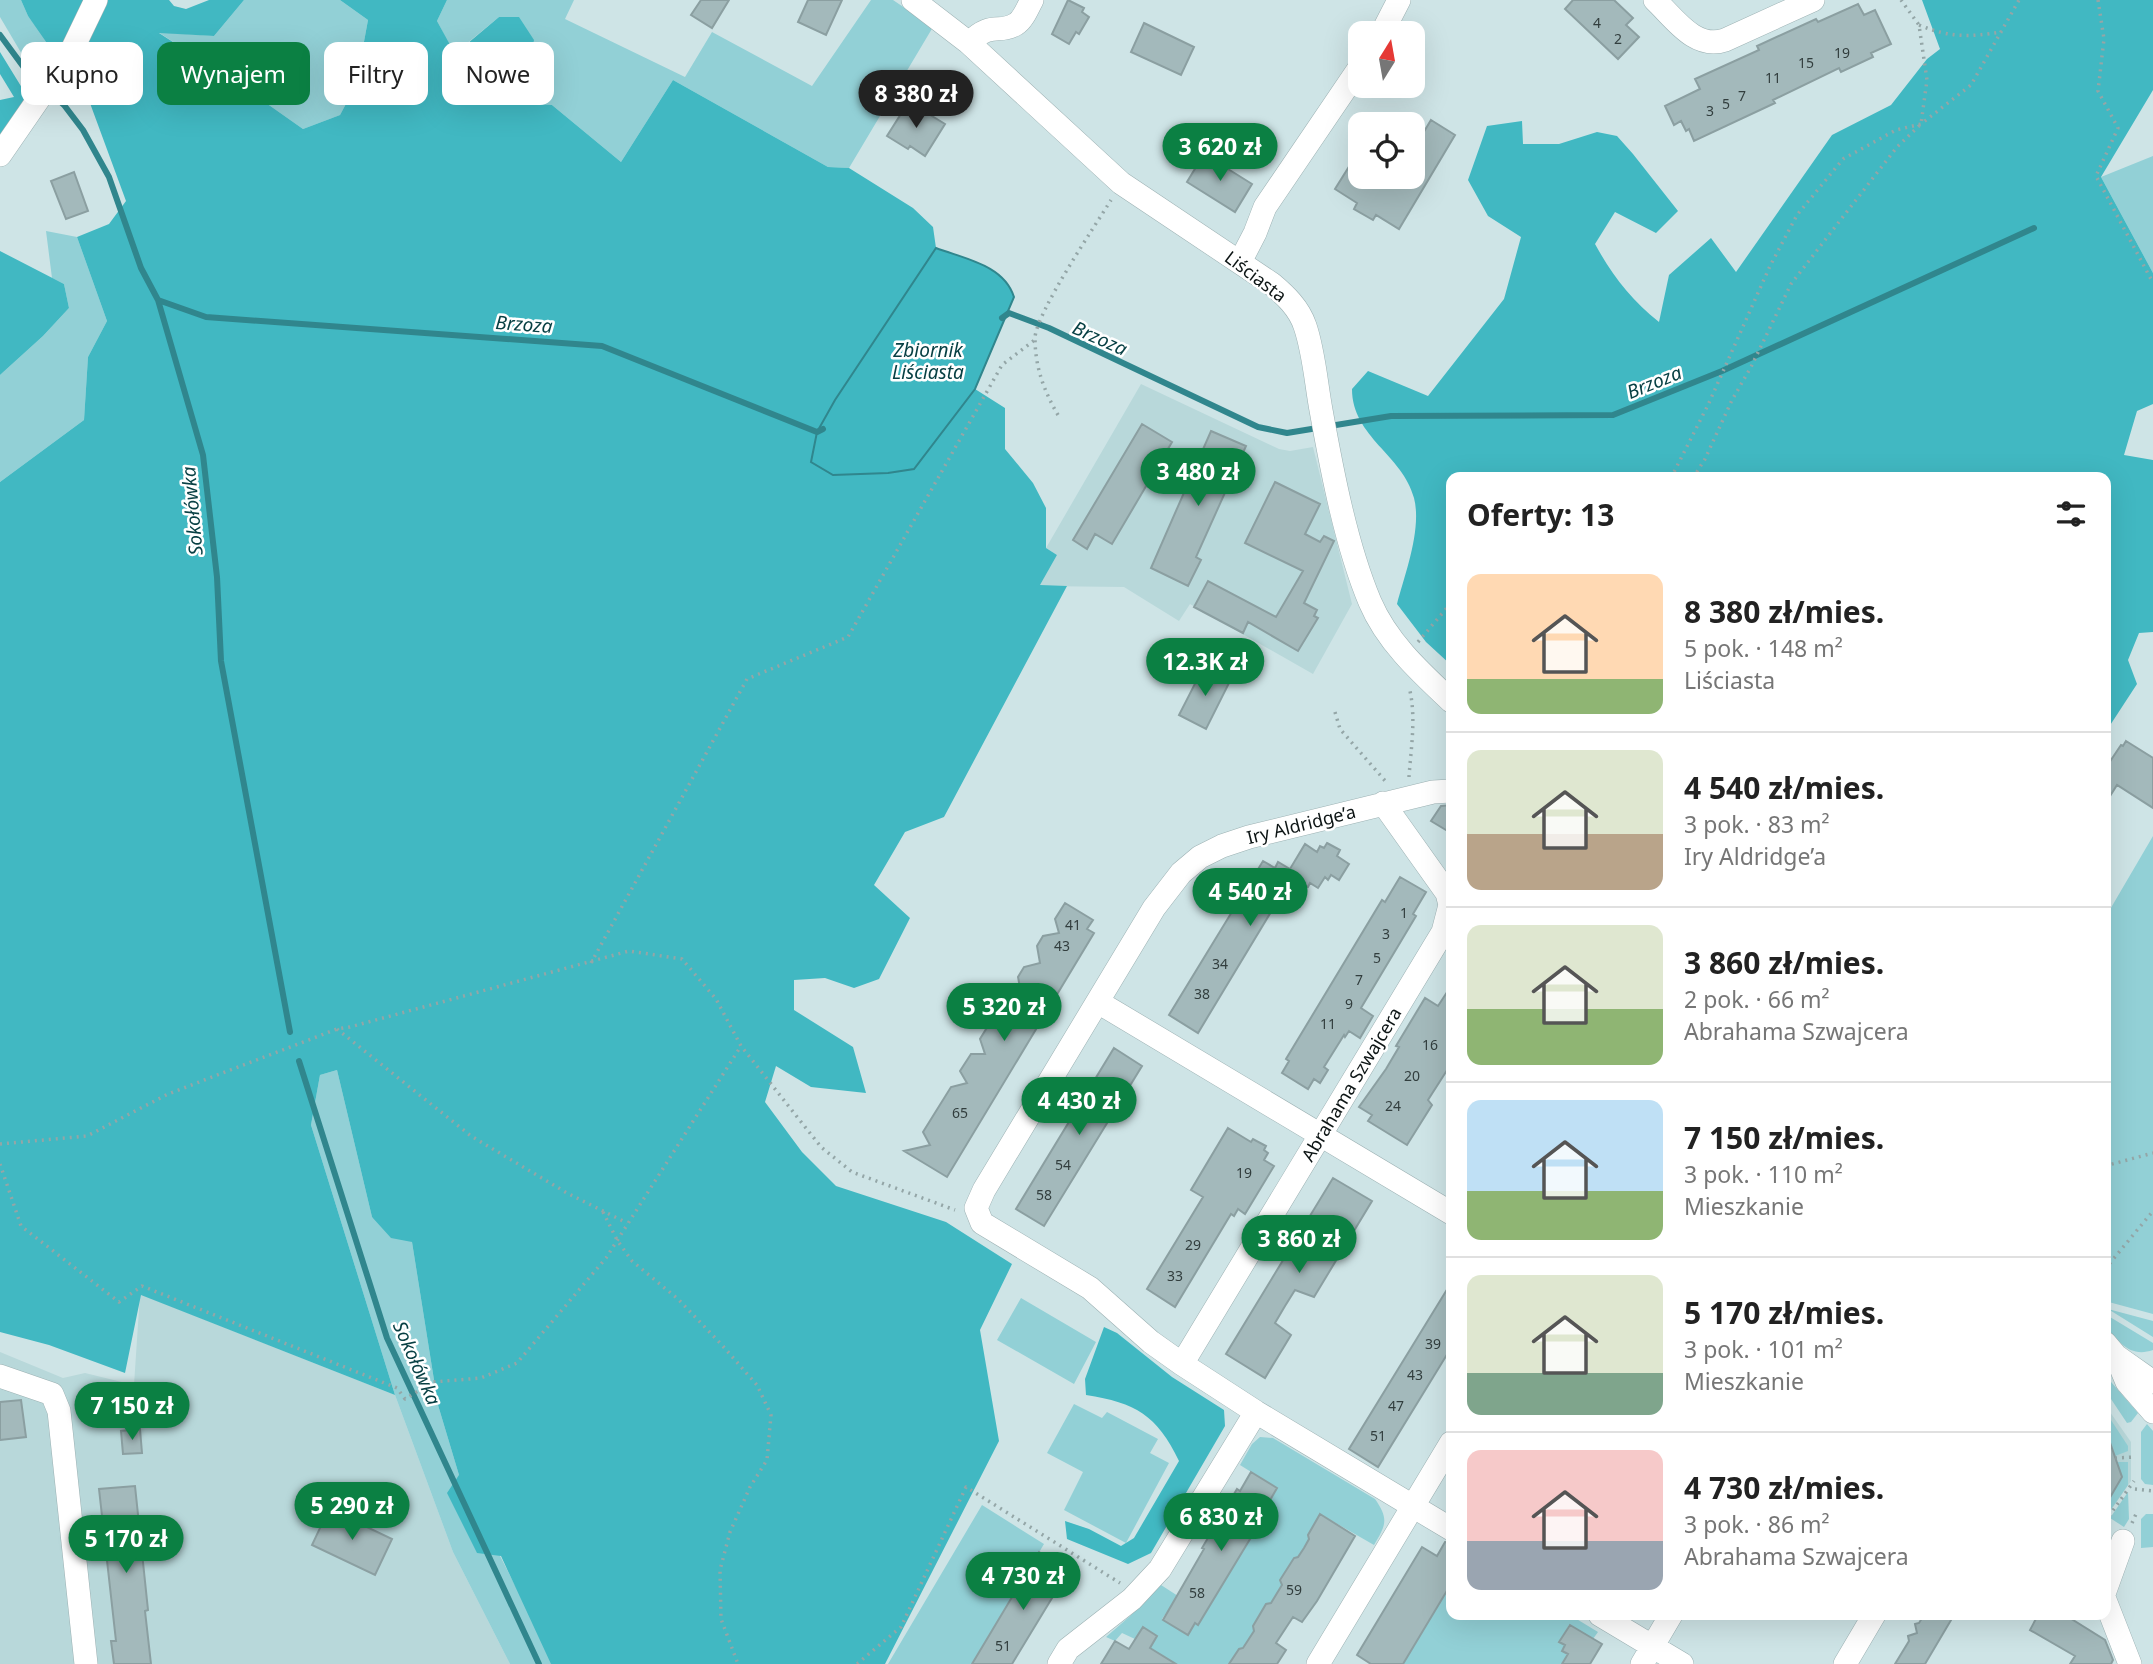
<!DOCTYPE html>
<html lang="pl">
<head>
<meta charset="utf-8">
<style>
	:root { --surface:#fff; --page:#f2f2f2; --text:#222; --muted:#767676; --line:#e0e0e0; --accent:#0b8043 }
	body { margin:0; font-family:"Noto Sans",sans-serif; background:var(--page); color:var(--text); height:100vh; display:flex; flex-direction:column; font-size:26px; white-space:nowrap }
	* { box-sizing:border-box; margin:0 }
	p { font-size:23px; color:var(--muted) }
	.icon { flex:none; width:38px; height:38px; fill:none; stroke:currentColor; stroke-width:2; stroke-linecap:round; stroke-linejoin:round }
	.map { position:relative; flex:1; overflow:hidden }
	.drawer { position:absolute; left:1446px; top:472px; width:665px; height:1148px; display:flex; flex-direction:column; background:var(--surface); border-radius:14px; box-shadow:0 7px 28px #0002 }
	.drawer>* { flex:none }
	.guide { position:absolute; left:21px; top:42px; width:665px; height:63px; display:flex; gap:14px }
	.needle { width:46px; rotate:11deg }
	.buttons { position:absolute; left:1348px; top:21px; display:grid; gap:14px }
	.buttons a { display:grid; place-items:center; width:77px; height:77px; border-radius:14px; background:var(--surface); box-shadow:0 7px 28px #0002; font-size:35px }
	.price { position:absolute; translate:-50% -60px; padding:0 16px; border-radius:24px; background:var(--accent); color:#fff; font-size:23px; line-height:46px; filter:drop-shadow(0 2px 4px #0008) }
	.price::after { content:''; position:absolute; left:50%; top:42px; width:21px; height:16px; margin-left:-10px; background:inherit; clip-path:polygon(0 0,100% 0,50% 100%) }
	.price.selected { background:#222; color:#fff }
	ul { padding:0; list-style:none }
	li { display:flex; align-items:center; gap:21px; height:175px; padding:0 21px }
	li+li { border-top:2px solid var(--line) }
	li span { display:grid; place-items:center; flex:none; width:196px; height:140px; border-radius:14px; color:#555 }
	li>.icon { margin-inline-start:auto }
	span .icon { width:84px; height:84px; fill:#fffc; stroke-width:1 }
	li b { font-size:30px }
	h2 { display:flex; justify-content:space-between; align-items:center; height:84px; padding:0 21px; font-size:30px }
	.tag { padding:0 24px; border-radius:14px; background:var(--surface); box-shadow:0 7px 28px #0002; font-size:24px; line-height:63px }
	.tag.selected { background:var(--accent); color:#fff }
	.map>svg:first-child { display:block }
	.built { fill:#b8d8da }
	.green { fill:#92d0d6 }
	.forest { fill:#41b8c2 }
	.water { fill:#3fb7c1; stroke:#30868d; stroke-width:2 }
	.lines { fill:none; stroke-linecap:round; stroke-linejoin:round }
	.stream { stroke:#30868d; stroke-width:6 }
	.building { fill:#a3b9bb; stroke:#8b9fa1; stroke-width:2 }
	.minor-casing { stroke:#9cb1b3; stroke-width:24 }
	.path { stroke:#94a6a7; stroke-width:3.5; stroke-dasharray:2 5; stroke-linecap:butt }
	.minor { stroke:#fff; stroke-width:23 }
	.labels { text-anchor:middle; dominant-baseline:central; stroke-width:5; stroke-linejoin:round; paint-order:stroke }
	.number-label { font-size:14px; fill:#323e3e }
	.street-label { font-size:18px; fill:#0d1515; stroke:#fff }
	.water-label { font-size:19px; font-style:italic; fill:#084044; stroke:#fff }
</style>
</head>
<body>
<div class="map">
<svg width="2153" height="1664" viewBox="0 0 2153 1664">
	<rect width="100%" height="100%" fill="#cee4e6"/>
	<path class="built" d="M1141,384L1279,449L1290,451L1313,447L1352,604L1313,674L1190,604L1179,621L1124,587L1039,586L1057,555L1046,548Z
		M140,1294L395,1395L453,1552L510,1664H0V1352L63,1378L85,1373L134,1385Z
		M2105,1405L2131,1442V1481L2105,1519Z"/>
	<path class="green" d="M0,0H21L28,16L58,55L44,70L26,61L0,17Z
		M244,0H340L368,20L356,85L340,115L303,129L252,93L158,32L214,36Z
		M447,0H574L565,19L685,77L712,32L812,86L871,0H893L933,27L849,168L828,167L673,80L621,162L552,105L506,104L528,67L499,17L454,54L437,21Z
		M2153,156V273L2101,177Z
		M46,231L77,237L107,321L88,357L84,420L0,482V375L43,336L69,308L64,284L52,278Z
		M2153,836V1314L2105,1301V918Z
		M337,1070L372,1217L412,1242L438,1405L459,1475L555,1664H510L453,1552L395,1395L311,1125L320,1075Z
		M1021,1298L1096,1342L1074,1384L997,1340Z
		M2108,1309L2153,1321V1337Z
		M2105,1314L2153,1343V1350C2130,1358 2119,1342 2105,1326Z
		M2105,1375L2138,1413L2131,1422L2127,1423L2105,1390Z
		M1074,1404L1102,1418L1107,1412L1158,1439L1150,1453L1169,1463L1126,1543L1064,1510L1083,1472L1047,1453Z
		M2105,1411L2128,1446V1451L2115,1456L2105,1427Z
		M2147,1424L2153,1431V1485L2145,1484L2141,1479V1432Z
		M1260,1437L1273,1438L1375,1499C1389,1519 1386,1525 1374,1545L1320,1514L1308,1535L1309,1539L1299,1557L1294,1558L1281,1580L1282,1585L1271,1603L1266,1604L1253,1626L1254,1631L1244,1648L1239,1649L1231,1661L1236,1664H1159L1150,1648L1143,1627L1135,1639L1122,1633L1115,1641L1106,1637L1129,1617L1161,1585L1178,1596L1162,1619L1187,1635L1195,1623L1199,1624L1277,1488L1240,1465L1252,1444Z
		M2116,1462H2128V1485L2105,1518V1496Z
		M2128,1492L2129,1519L2124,1527L2110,1518Z
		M982,1505L1044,1544L972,1664H888Z
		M2146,1514H2153V1547L2141,1548V1519Z
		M1451,1584V1615H1570L1598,1632L1593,1639L1569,1625L1559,1642L1565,1645L1562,1651L1568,1654L1562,1664H1403Z"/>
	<path class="forest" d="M21,0H169L174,6L186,9L209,0H244L214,36L159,33L252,93L303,129L340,115L356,85L368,20L340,0H447L437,21L455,54L499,17H519L534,40L528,67L506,103L552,105L621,162L673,80L828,167L849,168L913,208L933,227L936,248L835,400L817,432L914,469L975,389L1005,408V449L1033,483L1046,508V548L1057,555L1040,585L1067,586L944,817L905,832L874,885L910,918L879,979L854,988L825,978L794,980V1010L853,1047L866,1093L811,1087L776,1066L765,1102L802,1152L836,1186L946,1222L1012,1264L980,1330L999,1441L885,1664H551L501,1556L477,1553L447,1493L459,1475L438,1405L412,1242L391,1238L372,1217L337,1070L320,1075L311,1125L395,1395L141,1295L125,1373L49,1345L0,1332V482L84,420L88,357L107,321L77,237L109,224L126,201L80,76L49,46L28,16Z
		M1922,0H2153V90L2101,177L2153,273V404L2137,411L2124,455L2153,460V632L2139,633L2128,660L2137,684L2105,733V478H1451V665L1426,642L1397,604C1405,574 1422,529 1414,498C1403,455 1352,437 1352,389L1368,371L1428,396L1504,299L1521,237L1488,216L1468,180L1487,126L1522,121L1523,144H1559L1597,132L1617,136L1633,154L1678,211L1656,233L1615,212L1595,244C1612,275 1631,300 1659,322L1669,275L1711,238L1736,272L1832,135L1891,105L1927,59L1940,49Z
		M0,52L27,96L0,139V100L14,97L0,74Z
		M0,251L64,284L69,308L43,336L0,375Z
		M1104,1327L1117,1333L1172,1377L1224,1410L1225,1426L1151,1553L1128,1564L1067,1539L1065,1521L1089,1529L1121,1546L1134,1538L1179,1461C1157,1415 1136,1403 1086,1395L1085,1379Z"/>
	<path class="water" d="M936,248C965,259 1004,265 1014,297L975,389L914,469L888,473L833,475L811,462L817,432L835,400Z"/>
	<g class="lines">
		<path class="stream" d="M0,35L25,69L64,105L83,130L109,177L141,268L158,300L203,455L217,577L221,661L290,1032
			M158,300L206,317L602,346L817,432L823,429
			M1002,318L1009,313L1049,328L1258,427L1287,433L1391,416L1613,415L1722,371L2034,228
			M299,1061L387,1338L539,1664"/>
	</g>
	<path class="building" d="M701,0H729L712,28L691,15Z
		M808,0H842L826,35L798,22Z
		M1068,0L1084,8L1082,12L1089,17L1079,34L1076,32L1069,44L1052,34Z
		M1573,0H1614L1633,18L1626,25L1639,37L1618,59L1565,9Z
		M1858,4L1864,15L1875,10L1891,44L1871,53L1873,57L1841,72L1839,68L1773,100L1775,103L1694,141L1689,129L1686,131L1681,121L1674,125L1665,106L1700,89L1695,79L1759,50L1757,46L1816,19L1818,22Z
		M1144,23L1194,47L1181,75L1131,52Z
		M906,106L914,112L917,107L945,124L925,156L910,146L908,149L887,136Z
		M1431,120L1455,135L1399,229L1376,215L1373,220L1354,209L1357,203L1335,189L1360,149V177H1412V155L1418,146L1416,145Z
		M1204,154L1252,184L1235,212L1187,182Z
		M74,172L88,211L66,219L51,181Z
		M1142,424L1172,442L1112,544L1095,534L1087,549L1073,540Z
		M1211,431L1246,446L1196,557L1201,560L1188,586L1151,568Z
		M1275,482L1320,504L1305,534L1320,542L1324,536L1334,541L1304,603L1317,610L1314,616L1318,618L1298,651L1248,622L1243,633L1194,607L1208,581L1276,617L1303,571L1245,543Z
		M1203,668L1230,681L1206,729L1179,715Z
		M2126,741L2153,758V808L2117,785L2105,804V769L2121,745L2123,746Z
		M1451,805V833L1431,821L1441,806Z
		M1327,843L1340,850L1337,856L1349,864L1339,880L1331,875L1328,880L1325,877L1318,888L1310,883L1308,887L1304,885L1298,894L1286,887L1198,1033L1169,1015L1263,861L1275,868L1278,862L1290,869L1305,844L1317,852L1320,846L1324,848Z
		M1400,877L1426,892L1413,914L1416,916L1361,1008L1373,1016L1360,1038L1349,1031L1345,1037L1344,1035L1324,1067L1328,1070L1320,1083L1314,1079L1308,1089L1282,1073L1289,1061L1286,1059L1382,900L1385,902Z
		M1065,903L1093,920L1087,929L1094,933L947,1177L904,1151L930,1145L923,1132L951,1087L967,1083L960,1071L971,1054H985L980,1039L988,1026L1003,1023L999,1008L1006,997L1021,993L1018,977L1024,967L1040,963L1037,946L1043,936L1059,933L1055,919Z
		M1451,986V1064L1428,1100L1432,1105L1407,1145L1368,1121L1372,1115L1359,1107L1386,1069L1399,1047L1396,1046L1425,998L1438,1006Z
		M1114,1048L1142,1066L1044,1226L1016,1209Z
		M1228,1128L1251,1142L1253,1139L1266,1146L1264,1150L1268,1153L1264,1160L1274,1166L1245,1214L1238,1209L1234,1216L1231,1214L1175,1307L1147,1289L1203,1197L1191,1190Z
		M1333,1178L1372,1201L1314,1297L1295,1290L1285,1306L1275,1323L1291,1335L1265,1378L1226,1354Z
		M1451,1283V1348L1378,1467L1349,1449Z
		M21,1400L26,1437L0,1440V1402Z
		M140,1429L142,1453L123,1454L121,1431Z
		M2105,1437H2108L2122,1477L2105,1506Z
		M1251,1472L1277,1488L1265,1509L1267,1511L1198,1625L1195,1623L1188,1635L1163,1620L1204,1549L1202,1548L1237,1489L1240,1491Z
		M135,1486L148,1610L145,1611L151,1664H114L111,1641H116L99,1489Z
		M329,1509L392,1539L375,1575L312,1545Z
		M1320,1514L1355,1536L1317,1601L1302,1622L1293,1617L1276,1643L1286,1650L1277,1664H1229L1239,1649L1243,1648L1254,1631L1253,1626L1266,1604L1271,1603L1282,1585L1280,1580L1294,1558L1298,1557L1304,1548L1309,1539L1308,1535Z
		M1445,1542L1451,1543V1584L1403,1664H1371L1357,1655L1422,1547L1437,1556Z
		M1039,1552L1069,1570L1012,1664H972Z
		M1924,1615H1954L1925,1664H1895L1909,1641L1908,1636L1917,1633L1915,1624L1919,1623Z
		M2038,1615H2065L2105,1640L2113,1660L2111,1664H2070L2075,1656L2030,1630Z
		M1570,1625L1602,1644L1590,1664H1562L1568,1654L1562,1651L1565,1645L1559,1642Z
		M1143,1627L1157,1636L1150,1648L1176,1664H1101L1115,1641L1129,1649Z"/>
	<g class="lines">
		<defs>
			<path id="minor" d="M913,0L969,43L1121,183L1272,284C1285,295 1299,308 1305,326C1314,352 1316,383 1321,410C1332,471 1346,545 1370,602C1387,642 1420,672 1451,701
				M1655,0C1675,19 1695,50 1725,40L1813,0
				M1382,33L1399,0
				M969,43C992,20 999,35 1016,24C1023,20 1028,7 1032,0
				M0,155L71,52L96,0
				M1240,262L1255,233L1265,207L1360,67
				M1451,791L1433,792L1249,837L1222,846L1200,857L1181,873L1154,908L984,1190L976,1208L982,1223L1090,1288L1151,1342L1182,1364L1256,1412L1451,1529
				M1098,1002L1451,1213
				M2105,1343L2116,1356L2153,1382
				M2116,1356L2127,1382L2153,1412
				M1182,1364L1443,932L1450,905L1447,893L1383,803
				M0,1376L52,1394L59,1411L86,1664
				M2105,1591L2123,1541
				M2105,1600L2130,1664
				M1600,1615L1682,1664
				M1059,1664L1068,1649L1132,1599L1160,1569L1256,1412
				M1318,1664L1451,1443
				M1642,1664L1671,1615
				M1845,1664L1874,1615"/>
		</defs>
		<use href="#minor" class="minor-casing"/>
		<path class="path" d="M2098,0L2104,39L2098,91L2118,128L2096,176L2152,281
			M1919,25C1951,38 1968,37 2002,32
			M1058,415C1044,391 1035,367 1035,338C1036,313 1095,226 1111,200
			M1671,478L1708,405L1770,266L1797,215L1843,159L1896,130L1921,124L1971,85L2019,0
			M1693,478L1705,459L1732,400L1751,367L1791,284L1897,147L1921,124L1927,80L1919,25L1901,0
			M1418,642L1451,603
			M1335,712L1340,729L1387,783
			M1409,777C1411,748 1416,719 1410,691
			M591,963L747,679L848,637L1002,365L1036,339
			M337,1029L471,1136L567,1193L627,1223
			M0,1144L87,1136L168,1094L337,1029L350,1027L629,951L682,959L716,999L741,1046L821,1147L852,1172L955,1210
			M0,1164L21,1226L119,1302L142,1286L397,1388L405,1399L433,1382L481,1378L517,1363L606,1258L741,1046
			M2105,1166L2153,1153
			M603,1212L617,1240L632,1261L678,1299L721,1344L757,1385L771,1415L767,1460L750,1487L730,1532L720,1570L721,1619L738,1664
			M2105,1269L2153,1211
			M2115,1458L2134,1457
			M2135,1489L2153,1491
			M2109,1516L2134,1481
			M2132,1523L2136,1514
			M857,1664L901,1627L966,1487L1120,1583"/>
		<use href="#minor" class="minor"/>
	</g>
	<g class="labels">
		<g class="number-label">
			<text x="1597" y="22">4</text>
			<text x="1618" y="38">2</text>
			<text x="1842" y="52">19</text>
			<text x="1806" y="62">15</text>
			<text x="1773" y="77">11</text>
			<text x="1742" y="95">7</text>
			<text x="1726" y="103">5</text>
			<text x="1710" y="110">3</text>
			<text x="1404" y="912">1</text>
			<text x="1073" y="924">41</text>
			<text x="1386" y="933">3</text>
			<text x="1062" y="945">43</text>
			<text x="1377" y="957">5</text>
			<text x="1220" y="963">34</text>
			<text x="1359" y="979">7</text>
			<text x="1202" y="993">38</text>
			<text x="1349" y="1003">9</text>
			<text x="1328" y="1023">11</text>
			<text x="1430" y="1044">16</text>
			<text x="1412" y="1075">20</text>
			<text x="1393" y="1105">24</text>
			<text x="960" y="1112">65</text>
			<text x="1063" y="1164">54</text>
			<text x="1244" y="1172">19</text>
			<text x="1044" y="1194">58</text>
			<text x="1193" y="1244">29</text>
			<text x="1175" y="1275">33</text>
			<text x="1433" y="1343">39</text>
			<text x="1415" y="1374">43</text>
			<text x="1396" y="1405">47</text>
			<text x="1378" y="1435">51</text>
			<text x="1294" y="1589">59</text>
			<text x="1197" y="1592">58</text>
			<text x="1003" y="1645">51</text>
		</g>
		<g class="street-label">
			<text transform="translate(1256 276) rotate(37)">Liściasta</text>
			<text transform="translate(1301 824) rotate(-14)">Iry Aldridge’a</text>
			<text transform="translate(1351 1084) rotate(-59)">Abrahama Szwajcera</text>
		</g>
		<g class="water-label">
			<text transform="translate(524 324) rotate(4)">Brzoza</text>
			<text transform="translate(1100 338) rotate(24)">Brzoza</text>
			<text x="928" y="350">Zbiornik<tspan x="928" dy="22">Liściasta</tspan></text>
			<text transform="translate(1654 382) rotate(-22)">Brzoza</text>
			<text transform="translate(192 511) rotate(-95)">Sokołówka</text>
			<text transform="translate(417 1363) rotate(66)">Sokołówka</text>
		</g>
	</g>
</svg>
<div class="buttons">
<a><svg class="needle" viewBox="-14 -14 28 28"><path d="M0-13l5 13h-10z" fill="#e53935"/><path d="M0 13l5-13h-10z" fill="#767676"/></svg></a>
<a><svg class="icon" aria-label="locate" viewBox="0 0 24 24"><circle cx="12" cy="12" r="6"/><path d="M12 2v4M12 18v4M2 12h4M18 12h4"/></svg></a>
</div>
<b class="price selected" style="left:916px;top:130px">8 380 zł</b>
<b class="price" style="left:1220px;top:183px">3 620 zł</b>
<b class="price" style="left:1198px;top:508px">3 480 zł</b>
<b class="price" style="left:1205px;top:698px">12.3K zł</b>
<b class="price" style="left:1250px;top:928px">4 540 zł</b>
<b class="price" style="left:1004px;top:1043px">5 320 zł</b>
<b class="price" style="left:1079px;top:1137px">4 430 zł</b>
<b class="price" style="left:1299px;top:1275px">3 860 zł</b>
<b class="price" style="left:132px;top:1442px">7 150 zł</b>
<b class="price" style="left:352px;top:1542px">5 290 zł</b>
<b class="price" style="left:1221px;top:1553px">6 830 zł</b>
<b class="price" style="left:126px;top:1575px">5 170 zł</b>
<b class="price" style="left:1023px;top:1612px">4 730 zł</b>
<div class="guide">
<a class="tag">Kupno</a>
<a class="tag selected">Wynajem</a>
<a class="tag">Filtry</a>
<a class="tag">Nowe</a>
</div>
<section class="drawer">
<h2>Oferty: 13<svg class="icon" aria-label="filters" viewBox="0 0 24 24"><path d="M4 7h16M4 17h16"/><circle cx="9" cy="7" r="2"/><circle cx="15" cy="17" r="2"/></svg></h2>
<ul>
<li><span style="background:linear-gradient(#ffd9b3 75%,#8fb573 0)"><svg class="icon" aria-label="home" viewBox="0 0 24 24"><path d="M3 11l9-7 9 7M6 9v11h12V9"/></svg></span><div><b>8 380 zł/mies.</b><p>5 pok. · 148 m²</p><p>Liściasta</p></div></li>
<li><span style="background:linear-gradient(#dfe7d0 60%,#b9a48a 0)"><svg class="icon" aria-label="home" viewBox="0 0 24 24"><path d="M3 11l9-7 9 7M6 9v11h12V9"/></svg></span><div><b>4 540 zł/mies.</b><p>3 pok. · 83 m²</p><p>Iry Aldridge’a</p></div></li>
<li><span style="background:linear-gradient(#dfe7d0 60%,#8fb573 0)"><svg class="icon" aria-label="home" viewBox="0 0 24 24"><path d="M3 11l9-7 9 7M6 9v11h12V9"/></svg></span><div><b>3 860 zł/mies.</b><p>2 pok. · 66 m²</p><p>Abrahama Szwajcera</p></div></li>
<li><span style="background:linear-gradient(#bfe0f5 65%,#8fb573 0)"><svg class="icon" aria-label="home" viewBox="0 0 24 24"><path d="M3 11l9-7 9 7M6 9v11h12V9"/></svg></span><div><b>7 150 zł/mies.</b><p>3 pok. · 110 m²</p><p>Mieszkanie</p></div></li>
<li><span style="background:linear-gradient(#dfe7d0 70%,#7fa58c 0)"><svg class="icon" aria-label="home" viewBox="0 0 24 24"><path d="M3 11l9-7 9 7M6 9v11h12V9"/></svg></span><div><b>5 170 zł/mies.</b><p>3 pok. · 101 m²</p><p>Mieszkanie</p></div></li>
<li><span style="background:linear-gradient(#f6c9c9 65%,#9aa5b1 0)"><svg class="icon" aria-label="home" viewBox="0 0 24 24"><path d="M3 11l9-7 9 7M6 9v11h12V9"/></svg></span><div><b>4 730 zł/mies.</b><p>3 pok. · 86 m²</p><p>Abrahama Szwajcera</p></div></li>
</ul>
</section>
</div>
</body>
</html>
